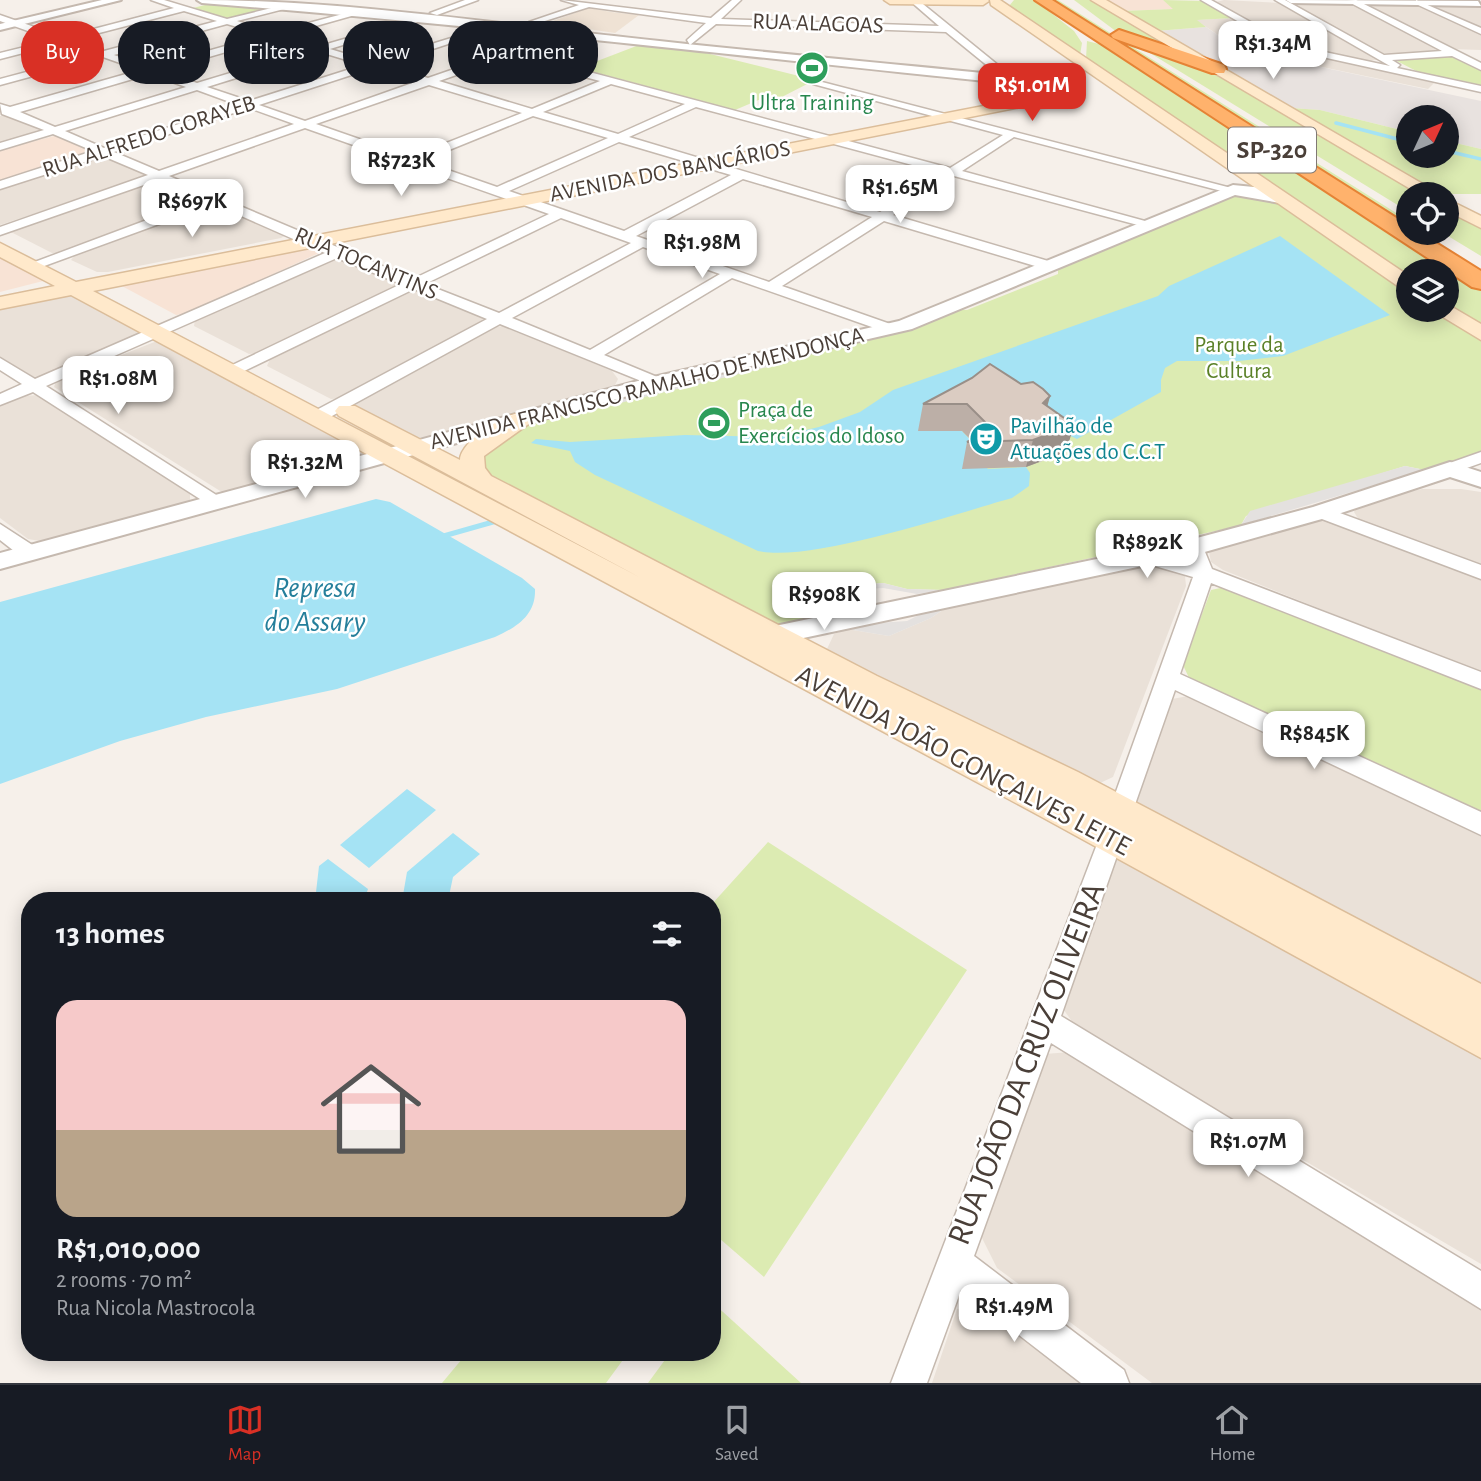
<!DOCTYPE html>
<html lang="en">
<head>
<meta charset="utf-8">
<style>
	:root { --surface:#171b24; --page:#242831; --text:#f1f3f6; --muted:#9ea1a6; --line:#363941; --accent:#d93025 }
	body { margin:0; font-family:"Alegreya Sans",sans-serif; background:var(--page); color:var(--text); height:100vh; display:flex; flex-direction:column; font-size:26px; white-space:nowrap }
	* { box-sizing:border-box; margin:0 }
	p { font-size:23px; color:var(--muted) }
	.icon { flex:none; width:38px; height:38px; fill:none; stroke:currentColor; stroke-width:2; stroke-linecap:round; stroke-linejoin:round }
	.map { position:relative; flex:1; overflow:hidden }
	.side { position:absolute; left:21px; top:892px; width:700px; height:469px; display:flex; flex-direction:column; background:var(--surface); border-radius:28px; box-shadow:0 4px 18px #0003 }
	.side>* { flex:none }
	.hud { position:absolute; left:21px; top:21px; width:700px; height:63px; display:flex; gap:14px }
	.needle { width:46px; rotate:46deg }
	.tools { position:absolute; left:1396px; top:105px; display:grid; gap:14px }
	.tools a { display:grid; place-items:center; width:63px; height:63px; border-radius:50%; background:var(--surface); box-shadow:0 4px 18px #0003; font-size:35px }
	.price { position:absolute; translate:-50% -60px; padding:0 16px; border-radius:14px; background:#fff; color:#222; font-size:23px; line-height:46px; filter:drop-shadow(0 2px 4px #0008) }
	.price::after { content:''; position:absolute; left:50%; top:42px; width:21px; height:16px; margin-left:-10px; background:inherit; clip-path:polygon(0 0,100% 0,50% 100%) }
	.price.selected { background:var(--accent); color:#fff }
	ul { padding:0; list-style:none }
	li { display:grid; align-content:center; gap:14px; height:371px; padding:0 35px }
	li+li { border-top:2px solid var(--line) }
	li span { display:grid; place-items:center; height:217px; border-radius:21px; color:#555 }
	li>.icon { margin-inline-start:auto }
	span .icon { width:126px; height:126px; fill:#fffc; stroke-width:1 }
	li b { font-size:30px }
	h2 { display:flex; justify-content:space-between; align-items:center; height:84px; padding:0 35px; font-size:30px }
	.tag { padding:0 24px; border-radius:28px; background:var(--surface); box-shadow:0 4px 18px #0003; font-size:24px; line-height:63px }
	.tag.selected { background:var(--accent); color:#fff }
	.dock { display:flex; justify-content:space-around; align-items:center; height:98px; border-top:2px solid var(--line); background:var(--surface); font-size:19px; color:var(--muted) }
	.dock a { display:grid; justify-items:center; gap:4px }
	.dock .selected { color:var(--accent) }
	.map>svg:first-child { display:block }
	.residential { fill:#eae1d8 }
	.commercial { fill:#f8e3d5 }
	.industrial { fill:#e8e2df }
	.education { fill:#efe2d4 }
	.green { fill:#dcebb2 }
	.parking { fill:#e4e1df }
	.water { fill:#a5e3f4 }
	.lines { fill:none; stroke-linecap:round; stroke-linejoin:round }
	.stream-far1 { stroke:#a5e3f4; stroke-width:3.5 }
	.stream { stroke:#a5e3f4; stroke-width:5 }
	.minor-casing { stroke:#c5b9af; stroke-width:3 }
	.tertiary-casing { stroke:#c5b9af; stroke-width:4 }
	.secondary-casing { stroke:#dbbd9a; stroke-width:3 }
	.motorway-casing { stroke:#e58335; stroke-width:4 }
	.minor { fill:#fff; fill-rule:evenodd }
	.tertiary { fill:#fff; fill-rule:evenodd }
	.secondary { fill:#ffe9cb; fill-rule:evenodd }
	.motorway { fill:#ffb26c; fill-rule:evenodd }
	.wall { fill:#bcafa7 }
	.shaded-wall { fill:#998f88 }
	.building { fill:#dbccc2; stroke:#998f88; stroke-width:2 }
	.labels { text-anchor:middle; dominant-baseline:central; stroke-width:5; stroke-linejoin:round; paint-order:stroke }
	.far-street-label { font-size:23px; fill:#4a3f38; stroke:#fff }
	.far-leisure-label { font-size:23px; fill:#27864d; stroke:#fff }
	.far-park-label { font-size:23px; fill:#5a8027; stroke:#fff }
	.far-culture-label { font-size:23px; fill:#0d838f; stroke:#fff; text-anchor:start }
	.shield { fill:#fff; stroke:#807974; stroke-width:2 }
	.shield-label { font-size:26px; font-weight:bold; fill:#4a3f38 }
	.street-label { font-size:28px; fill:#4a3f38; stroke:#fff }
	.water-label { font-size:30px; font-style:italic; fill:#257f9b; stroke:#fff }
	.near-street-label { font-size:33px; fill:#4a3f38; stroke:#fff }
</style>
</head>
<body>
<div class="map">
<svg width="1481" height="1383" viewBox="0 0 1481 1383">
	<rect width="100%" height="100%" fill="#f6f0ea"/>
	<path class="residential" d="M1224,0L1279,3L1382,59L1363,62L1292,46L1216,2Z
		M1298,2L1353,5L1442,50L1394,55L1383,53L1292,5Z
		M1370,4L1422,6L1481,33V50L1451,49L1365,6Z
		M1431,5L1481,7V29Z
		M1233,18L1286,48L1434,83L1428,89L1240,50L1196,20Z
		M0,116H12L41,129L0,144Z
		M101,155H109L145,172L144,177L0,225V189Z
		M160,179L202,198L199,202L62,253H52L9,231Z
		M216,204L288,234L281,238L108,272H97L71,260L75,255L206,205Z
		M345,258L399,281L400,286L260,353L249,354L194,326L195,320L332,260Z
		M420,291L482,316L483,322L345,398L331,399L267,366L270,359L408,292Z
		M70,293L141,329L138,334L47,375L34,377L0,357V306Z
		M504,326L612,371L618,379L615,385L425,438L409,436L351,407L352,402L494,327Z
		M162,339L366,453L225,494L54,387L56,381Z
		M39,395L190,494V500L183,506L46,542L28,539L0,518V406L24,396Z
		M1422,489H1461L1481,492V565L1359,520L1354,512L1357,506L1368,501Z
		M1316,519L1332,522L1481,577V673L1223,570L1211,562L1209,552L1217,546Z
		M1151,565L1172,569L1185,576L1186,586L1113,777L1098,784L833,661L827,649L834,634L847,629L889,636L931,618L950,605Z
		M1188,696L1481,835V994L1143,811L1135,800L1167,700Z
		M1129,855L1481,1048V1264L1076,1027L1061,1006L1114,859Z
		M1070,1052L1481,1307V1383H1152L997,1268L979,1232L1045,1054Z
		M985,1306L1086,1383H932L957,1309Z"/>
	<path class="commercial" d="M1106,0H1163L1175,9L1121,11Z
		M58,135L93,149L0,183V150Z
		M309,246L321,252L189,313L176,315L120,285Z
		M0,252L51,279L0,292Z"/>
	<path class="industrial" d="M1206,27L1240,50L1481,101V149L1447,141V117H1409V132L1320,110L1291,108L1157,31Z"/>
	<path class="education" d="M589,8L611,12L639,15L615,33L547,23Z"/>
	<path class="green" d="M1014,0H1035L1074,31L1082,43L1080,55L1009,6Z
		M1047,0H1058L1409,221V232Z
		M1074,0H1092L1185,53L1117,32Z
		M1163,0L1204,1L1233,18L1197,20L1206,27L1156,31L1122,11L1173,9Z
		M213,3L273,8L228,19L193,8Z
		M1087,41L1099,44L1481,287V327L1447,304V271H1409V279L1086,59Z
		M1132,42L1203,64L1428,194H1409V212Z
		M639,45L702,52L815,80L776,100L761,99L735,110L579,68Z
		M1447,55L1481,70V87L1420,73L1395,60Z
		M1291,108L1320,110L1409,132V156H1447V141L1481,149V194H1442Z
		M1237,192L1281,203L1409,289V310H1440L1481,337V452L1425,470L1405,466L1246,516L1241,525L1234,527L943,590L907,589L883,583L848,586C823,623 815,621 773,626L496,482L482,471V448L494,437L554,412L571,414L788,362L800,354L953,309L967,310L1058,274V267Z
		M1447,205L1481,225V256L1443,233H1447Z
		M1225,587L1481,688V815L1190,680L1183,665L1211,590Z
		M768,842L967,970L764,1277L712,1232V904Z
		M712,1302L801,1383H648L670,1353H712Z
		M467,1353H628L606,1383H442Z"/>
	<path class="parking" d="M800,354L788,362L571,415L562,414L661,384Z
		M1405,466L1425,470L1241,525L1250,511Z
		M883,583L907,589L943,590L917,594L883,588L868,589L853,594L846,604L830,610L848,586Z
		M950,605L931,618L889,636L847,629L863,624L907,621L927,611Z"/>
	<path class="water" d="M1280,236L1390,315L1283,356L1239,361H1177L1165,368L1161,380V392L1077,439L1047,425L945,431H962L986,456L979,460L988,469L1026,467L1030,473L1029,486L1012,498C955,514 810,563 758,551L595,475L575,462L570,451L531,443L536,439L570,442L685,435L775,437L819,427L860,412L893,390L1158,296L1169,286Z
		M376,499L390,502L522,578L535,589C536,615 517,627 495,637L337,689L206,717L120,741L0,784V602Z
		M407,789L436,810L369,868L340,845Z
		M453,833L480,854L453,877L449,896L432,898L428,901H402L407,872Z
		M328,859L368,889L364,901H315L319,866Z"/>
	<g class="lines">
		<path class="stream-far1" d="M1336,123L1409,142
			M1447,151L1481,159"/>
		<path class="stream" d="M440,537L500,520"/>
		<defs>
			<path id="minor" d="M151,0H164L227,19L284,5V9L237,21L274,32L362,9V13L284,35L320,46L427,15V19L330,49L373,62L500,23V27L384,65L428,78L564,31L567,36L518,53L950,168L1003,135L813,84L822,82L1239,190L1233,194L1014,137L962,171L1156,224L1149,228L954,176L893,215L1055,263V269H1045L884,221L782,286L896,326V332H886L732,278L604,355L662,379L664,382L656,387L500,324L321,422H309L306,418L309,414L487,319L414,289L236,375H224V369L401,284L337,258L46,386L221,498L223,502L214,508L33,392L0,405V394L22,384L0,370V358L35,379L325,253L214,204L36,269L24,266L203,199L158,180L0,235V227L148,175L103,156L0,189V181L93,151L53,134L0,150V143L44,130L2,114L0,104L10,107L140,70L103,57L0,85V79L94,54L62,43L0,59V53L53,40L0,21V15L63,37L174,8ZM184,11L217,21L104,51L72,40ZM227,24L264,35L151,67L114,55ZM274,38L310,49L197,83L161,71ZM320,52L363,65L249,101L207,87ZM508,57L600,81L532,109L439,81ZM373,68L418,81L305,121L259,105ZM150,74L186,87L55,127L20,112ZM611,84L685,104L618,134L543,112ZM429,85L522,113L411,157L316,124ZM197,90L238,105L104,148L65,131ZM696,107L942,173L880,212L629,137ZM249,108L294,124L159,171L114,152ZM533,116L608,138L497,187L422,161ZM305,128L549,214L413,279L169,176ZM619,142L731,175L624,231L509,191ZM743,179L872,217L769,282L636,236ZM561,218L631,243L499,313L425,284ZM643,247L720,274L590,350L512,318Z
				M465,0H478L437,15L430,13Z
				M561,0L711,18L732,0H741L721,19L939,26L909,0H918L1009,74L1000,76L946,32L716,24L690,45L687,40L706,23L589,7L529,26V22L579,5Z
				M1201,0H1211L1292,45L1390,66L1275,0H1285L1384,55L1442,51L1347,1L1356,0L1481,63V70L1452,56L1392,60L1400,65L1397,68L1481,86V92L1286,49Z
				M1416,0L1481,28V34L1416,4Z
				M1481,452V463L1450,474L1441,469L1444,465Z
				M1321,506L1481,565V579L1314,516L1311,512L1314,508Z
				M0,524L37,548L40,553L37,558H23L0,540Z
				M1194,541L1201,542L1212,569L1481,672V689L1211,583L1180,674L1481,812V835L1175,690L1061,1016L1481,1271V1309L1051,1043L974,1256L1124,1370L1129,1383H1081L961,1290L927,1383H891L1099,839L1193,577L1141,562L1138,557L1148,550L1190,562L1184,547Z"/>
			<path id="tertiary" d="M102,0H121L0,30V24Z
				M197,0C336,0 475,21 614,36C744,51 874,62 1004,75L1043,87L1037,91L1004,83C737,56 470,24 202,3Z
				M1286,0L1478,1L1481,6L1291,3Z
				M1233,185L1264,188L1288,198L1280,203L1235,195L912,329L660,387L0,569V553L649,378L899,321Z
				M1450,462L1481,472V487L1450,477L1329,517L1194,555L775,644L766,642L762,635L766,628L775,626L1193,539L1313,507Z"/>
			<path id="secondary" d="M884,0H988L989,1L983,5L890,4Z
				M990,0H1000L1409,276V291L1402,289L991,5Z
				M1091,0H1106L1440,194H1419Z
				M1066,90L1073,94L1071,97L93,291L641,578L339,416L335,411L339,406H355L460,460C460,440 512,408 530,413L534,418L530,423L484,456L485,468L491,476L877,676L1078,772L1481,984V1058L1040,816L71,295L0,309V297L55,286L0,257V243L76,282Z
				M1447,199L1481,216V228L1447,211Z
				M1447,304L1481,324V340L1438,314L1435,310H1447Z"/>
			<path id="motorway" d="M1035,0H1052L1409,226V233H1420L1481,271V289L1472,287Z
				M1119,30L1224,65L1226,69L1224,73H1212L1113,38L1111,35Z"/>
		</defs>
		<use href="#minor" class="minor-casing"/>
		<use href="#tertiary" class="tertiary-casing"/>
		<use href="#secondary" class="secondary-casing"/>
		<use href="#motorway" class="motorway-casing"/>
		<use href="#minor" class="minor"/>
		<use href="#tertiary" class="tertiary"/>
		<use href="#secondary" class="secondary"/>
		<use href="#motorway" class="motorway"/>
	</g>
	<path class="wall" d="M1021,384L1050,396L1047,405L1066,452L1026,467L962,469L967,442L971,440L962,431H918L923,404Z"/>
	<path class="shaded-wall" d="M1050,396L1043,423V403Z
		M1074,425L1066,452L1026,467L1033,440Z"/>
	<path class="building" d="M990,364L1021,384L1033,382L1043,389L1050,396L1043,403L1074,425L1033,440L967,442L992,429L967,404H923L972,378Z"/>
	<defs>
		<symbol id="stadium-disc" viewBox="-11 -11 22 22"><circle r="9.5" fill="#2e9e5b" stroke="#fff"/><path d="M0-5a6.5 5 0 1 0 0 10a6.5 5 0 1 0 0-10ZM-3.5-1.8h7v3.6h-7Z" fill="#fff"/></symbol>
		<symbol id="theatre-disc" viewBox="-11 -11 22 22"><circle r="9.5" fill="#0f9aa8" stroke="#fff"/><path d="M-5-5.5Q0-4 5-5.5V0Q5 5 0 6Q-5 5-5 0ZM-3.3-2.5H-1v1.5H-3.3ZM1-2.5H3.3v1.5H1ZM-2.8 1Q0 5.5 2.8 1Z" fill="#fff"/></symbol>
	</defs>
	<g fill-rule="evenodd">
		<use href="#stadium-disc" x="793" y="49" width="38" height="38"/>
		<use href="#stadium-disc" x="695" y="404" width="38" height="38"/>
		<use href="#theatre-disc" x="967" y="420" width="38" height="38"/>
	</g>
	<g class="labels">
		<g class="far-street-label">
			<text transform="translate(818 24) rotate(2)">RUA ALAGOAS</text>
			<text transform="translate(149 137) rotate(-18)">RUA ALFREDO GORAYEB</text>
			<text transform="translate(670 172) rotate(-11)">AVENIDA DOS BANCÁRIOS</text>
			<text transform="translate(366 264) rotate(23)">RUA TOCANTINS</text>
			<text transform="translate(647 389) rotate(-14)">AVENIDA FRANCISCO RAMALHO DE MENDONÇA</text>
		</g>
		<g class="far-leisure-label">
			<text x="812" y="103">Ultra Training</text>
			<text x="738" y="410" text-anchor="start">Praça de<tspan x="738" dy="26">Exercícios do Idoso</tspan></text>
		</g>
		<g class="far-park-label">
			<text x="1239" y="345">Parque da<tspan x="1239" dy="26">Cultura</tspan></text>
		</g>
		<g class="far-culture-label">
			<text x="1010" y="426">Pavilhão de<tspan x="1010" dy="26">Atuações do C.C.T</tspan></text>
		</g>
		<rect class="shield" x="1228" y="127.5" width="88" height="45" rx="5"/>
		<g class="shield-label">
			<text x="1272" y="150">SP-320</text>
		</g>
		<g class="street-label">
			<text transform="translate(963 761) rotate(28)">AVENIDA JOÃO GONÇALVES LEITE</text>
		</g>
		<g class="water-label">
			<text x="315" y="588">Represa<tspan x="315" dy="34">do Assary</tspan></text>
		</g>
		<g class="near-street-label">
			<text transform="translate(1027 1064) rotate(-69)">RUA JOÃO DA CRUZ OLIVEIRA</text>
		</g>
	</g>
</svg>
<div class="tools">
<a><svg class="needle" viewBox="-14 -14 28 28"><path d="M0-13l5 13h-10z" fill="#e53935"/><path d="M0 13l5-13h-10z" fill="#9ea1a6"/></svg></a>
<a><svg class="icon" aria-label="locate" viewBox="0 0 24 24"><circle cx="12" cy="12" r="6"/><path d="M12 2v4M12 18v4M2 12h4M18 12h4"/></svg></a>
<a><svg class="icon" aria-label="layers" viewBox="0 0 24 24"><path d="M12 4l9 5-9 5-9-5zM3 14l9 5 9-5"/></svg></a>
</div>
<b class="price" style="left:1273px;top:81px">R$1.34M</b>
<b class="price selected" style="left:1032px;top:123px">R$1.01M</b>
<b class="price" style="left:401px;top:198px">R$723K</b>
<b class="price" style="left:900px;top:225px">R$1.65M</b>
<b class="price" style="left:192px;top:239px">R$697K</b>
<b class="price" style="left:702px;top:280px">R$1.98M</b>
<b class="price" style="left:118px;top:416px">R$1.08M</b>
<b class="price" style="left:305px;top:500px">R$1.32M</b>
<b class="price" style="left:1147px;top:580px">R$892K</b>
<b class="price" style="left:824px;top:632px">R$908K</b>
<b class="price" style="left:1314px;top:771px">R$845K</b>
<b class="price" style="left:1248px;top:1179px">R$1.07M</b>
<b class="price" style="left:1014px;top:1344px">R$1.49M</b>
<div class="hud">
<a class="tag selected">Buy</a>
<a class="tag">Rent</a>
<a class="tag">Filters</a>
<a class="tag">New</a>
<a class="tag">Apartment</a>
</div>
<section class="side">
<h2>13 homes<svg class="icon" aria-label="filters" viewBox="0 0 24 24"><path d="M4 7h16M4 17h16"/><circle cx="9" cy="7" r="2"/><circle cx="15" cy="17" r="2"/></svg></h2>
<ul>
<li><span style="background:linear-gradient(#f6c9c9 60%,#b9a48a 0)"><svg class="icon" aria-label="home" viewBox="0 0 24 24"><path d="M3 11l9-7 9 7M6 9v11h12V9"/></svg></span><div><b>R$1,010,000</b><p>2 rooms · 70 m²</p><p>Rua Nicola Mastrocola</p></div></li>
</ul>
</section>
</div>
<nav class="dock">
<a class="selected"><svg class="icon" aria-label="map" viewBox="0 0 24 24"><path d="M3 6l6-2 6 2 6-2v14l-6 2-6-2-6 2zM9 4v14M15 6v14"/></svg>Map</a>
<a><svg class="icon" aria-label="saved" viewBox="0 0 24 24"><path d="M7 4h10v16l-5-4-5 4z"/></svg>Saved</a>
<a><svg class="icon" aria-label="home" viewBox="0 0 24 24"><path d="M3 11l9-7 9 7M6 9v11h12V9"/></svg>Home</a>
</nav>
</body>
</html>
